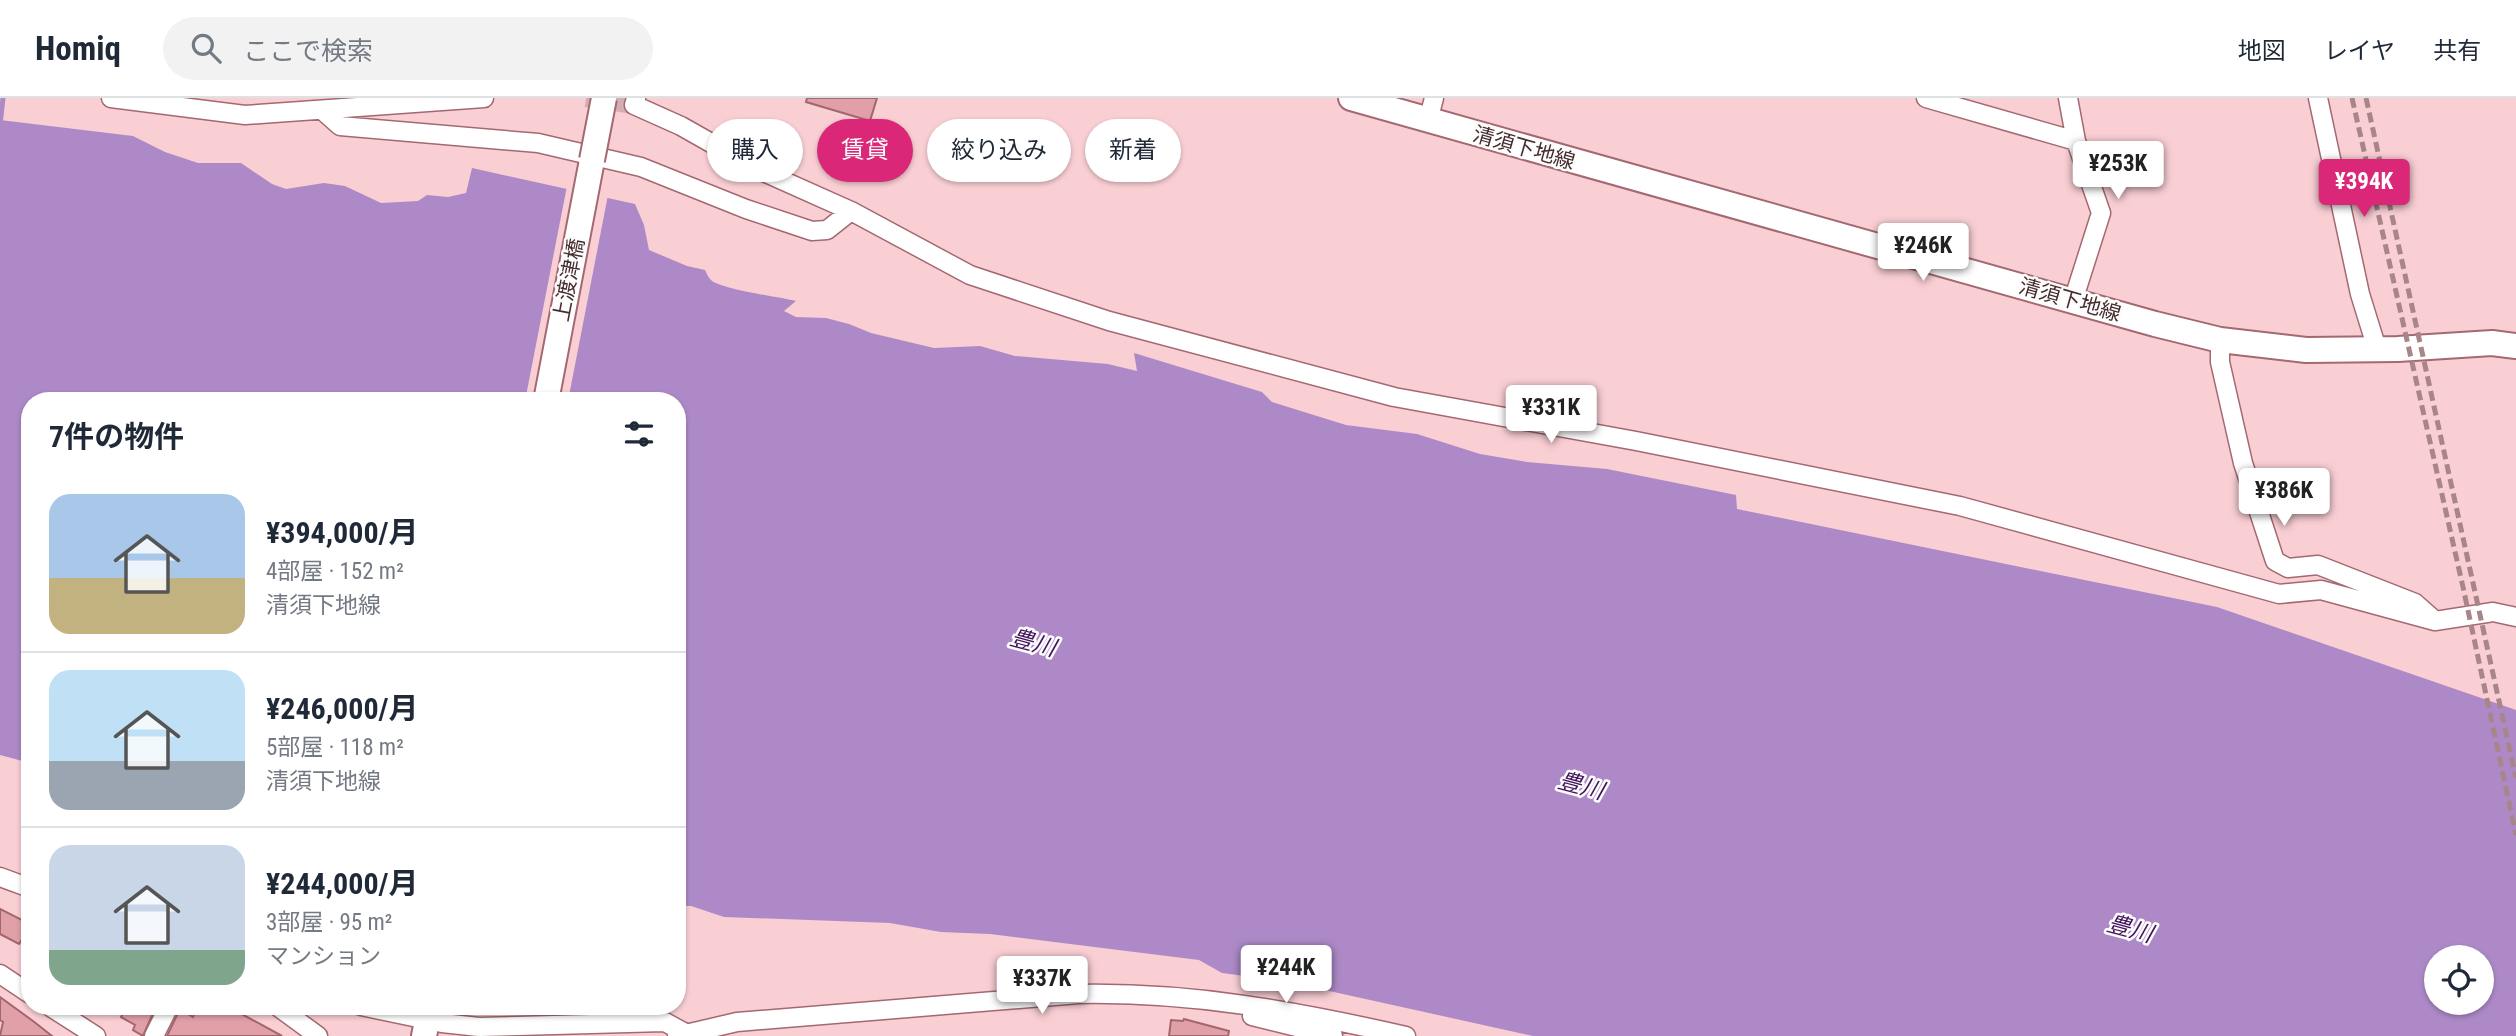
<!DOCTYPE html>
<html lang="ja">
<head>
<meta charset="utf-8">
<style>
	:root { --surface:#fff; --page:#f2f2f3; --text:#1f2937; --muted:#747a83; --line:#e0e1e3; --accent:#db2777 }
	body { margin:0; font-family:"Roboto Condensed","Noto Sans JP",sans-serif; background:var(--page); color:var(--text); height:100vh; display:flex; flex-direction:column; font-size:26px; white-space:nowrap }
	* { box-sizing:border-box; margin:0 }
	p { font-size:23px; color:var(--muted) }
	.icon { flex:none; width:38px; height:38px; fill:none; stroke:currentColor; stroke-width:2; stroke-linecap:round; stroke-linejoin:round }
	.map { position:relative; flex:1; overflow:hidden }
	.sheet { position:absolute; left:21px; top:294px; width:665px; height:623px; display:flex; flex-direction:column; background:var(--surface); border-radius:28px; box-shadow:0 2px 5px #0004 }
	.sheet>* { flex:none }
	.hud { position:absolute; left:707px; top:21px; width:665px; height:63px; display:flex; gap:14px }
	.tools { position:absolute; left:2424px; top:847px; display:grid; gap:14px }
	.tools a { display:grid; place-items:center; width:70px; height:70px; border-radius:50%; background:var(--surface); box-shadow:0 2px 5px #0004; font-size:35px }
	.price { position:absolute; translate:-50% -60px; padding:0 16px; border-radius:7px; background:#fff; color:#222; font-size:23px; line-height:46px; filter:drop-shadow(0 2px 4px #0008) }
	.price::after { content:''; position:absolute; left:50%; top:42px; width:21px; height:16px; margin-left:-10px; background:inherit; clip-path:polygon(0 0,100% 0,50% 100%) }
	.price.selected { background:var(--accent); color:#fff }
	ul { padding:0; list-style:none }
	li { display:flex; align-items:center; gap:21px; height:175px; padding:0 28px }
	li+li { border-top:2px solid var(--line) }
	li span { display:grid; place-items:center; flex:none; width:196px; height:140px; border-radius:21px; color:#555 }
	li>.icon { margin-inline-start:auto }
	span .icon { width:84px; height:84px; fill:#fffc; stroke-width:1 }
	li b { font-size:30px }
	h2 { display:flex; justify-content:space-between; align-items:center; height:84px; padding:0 28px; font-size:30px }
	.pill { padding:0 24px; border-radius:32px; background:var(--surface); box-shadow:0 2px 5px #0004; font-size:24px; line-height:63px }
	.pill.selected { background:var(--accent); color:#fff }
	header { display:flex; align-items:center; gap:42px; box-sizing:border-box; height:98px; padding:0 35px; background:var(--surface); border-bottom:2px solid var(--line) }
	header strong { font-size:33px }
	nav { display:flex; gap:38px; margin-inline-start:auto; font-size:24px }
	.search { width:490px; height:63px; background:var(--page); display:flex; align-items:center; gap:18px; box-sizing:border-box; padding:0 24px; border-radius:38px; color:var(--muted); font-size:26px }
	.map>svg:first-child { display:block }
	.water { fill:#ad8ac7; fill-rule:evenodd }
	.pier { fill:#f9cfd4 }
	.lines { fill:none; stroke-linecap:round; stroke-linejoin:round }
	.stream { stroke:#ad8ac7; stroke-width:5 }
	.building { fill:#e1a0a8; stroke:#a2666e; stroke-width:2 }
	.minor-tunnel { stroke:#d5aeb3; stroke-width:18; stroke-dasharray:18 9; stroke-linecap:butt }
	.minor-casing { stroke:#a46871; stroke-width:21 }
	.secondary-casing { stroke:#a46871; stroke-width:28 }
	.minor { stroke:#fff; stroke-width:18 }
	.secondary { stroke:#fff; stroke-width:24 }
	.rail { stroke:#a88589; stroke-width:5; stroke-dasharray:10 5; stroke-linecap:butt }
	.secondary-bridge-casing { stroke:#a46871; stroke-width:28; stroke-linecap:butt }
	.secondary-bridge { stroke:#fff; stroke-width:24 }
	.labels { text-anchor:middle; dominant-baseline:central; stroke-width:5; stroke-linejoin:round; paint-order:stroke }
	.street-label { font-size:21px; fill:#462c2f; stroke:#fcfcfc }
	.water-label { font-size:23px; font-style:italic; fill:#42135c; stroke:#fcfcfc }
</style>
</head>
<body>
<header>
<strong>Homiq</strong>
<div class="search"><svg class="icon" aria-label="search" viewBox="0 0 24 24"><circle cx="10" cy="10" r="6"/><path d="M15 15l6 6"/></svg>ここで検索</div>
<nav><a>地図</a><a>レイヤ</a><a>共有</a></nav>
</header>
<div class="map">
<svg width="2516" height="938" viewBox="0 0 2516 938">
	<rect width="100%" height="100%" fill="#f9cfd4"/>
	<path class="water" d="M0,22L133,38L165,54L198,65H241L272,86L286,91L324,85L345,88L381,105L418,103L427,97L448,99L466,95L472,70L635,106L644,127L649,152L687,168L705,172C707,176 708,179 711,182C719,191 780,199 796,203L784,213L796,219L826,220L849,226L871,235L934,250L980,248L1015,258L1108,266L1137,273L1134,255L1262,294L1272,304L1346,327L1417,336L1480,356L1527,364L1607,371L1736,397L1737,411L2217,509L2516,612V938H1533L1284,883L1222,875L1199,862L990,836L941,834L890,825L724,819L691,808H677V303H30V665L0,657ZM2436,859H2482V905H2436Z"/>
	<path class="pier" d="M567,88L608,97L568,303H525Z"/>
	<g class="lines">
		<path class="stream" d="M0,27L3,0"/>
	</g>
	<path class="building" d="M807,0H877L870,23L806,4Z
		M0,811L30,826V847L21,843L19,846L0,836Z
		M0,899L33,923L52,938H0L3,924L0,922Z
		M127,908H156L143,938L133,932L135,927L121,919Z
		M198,908H227L282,938H167L180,911L193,919Z
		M1184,921L1229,933L1228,938H1169L1171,922L1183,923Z"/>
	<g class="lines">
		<path class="minor-tunnel" d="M586,0L634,7"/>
		<defs>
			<path id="minor" d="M111,0L245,17L484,0
				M636,0L634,7L681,28L757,71L851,113L970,177L1109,223L1394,299L1636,343L1960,408L2279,496L2321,492L2435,523L2493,514L2516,519
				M1926,0L2076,43
				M2068,0L2076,43L2101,115L2073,203
				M2318,0L2360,196L2377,251
				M322,12L340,28L538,45L641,69L746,111L812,133L827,132L851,113
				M1428,23L1434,0
				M2220,242V264L2243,365L2275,463L2288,470L2318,467L2415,505L2432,520
				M0,779L30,790
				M0,876L30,896
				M49,908L96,938
				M277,908L318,938
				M361,908L442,925L479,929L665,924L687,936
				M1252,918L1333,938
				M154,938L169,908
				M677,938L737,924L1079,896C1192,894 1296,913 1406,938"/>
			<path id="secondary" d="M1351,0L2155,226L2220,242L2306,252L2398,251L2492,245L2516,248
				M546,303L592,62
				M424,938L430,908"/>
		</defs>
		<use href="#minor" class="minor-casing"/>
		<use href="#secondary" class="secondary-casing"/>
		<use href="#minor" class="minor"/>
		<use href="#secondary" class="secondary"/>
		<path class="rail" d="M2352,0L2463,489L2516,737
			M2366,0L2516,680"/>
		<defs>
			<path id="secondary-bridge" d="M592,62L604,0"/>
		</defs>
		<use href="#secondary-bridge" class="secondary-bridge-casing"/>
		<use href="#secondary-bridge" class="secondary-bridge"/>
	</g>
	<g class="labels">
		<g class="street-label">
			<text transform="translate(1524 50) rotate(16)">清須下地線</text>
			<text transform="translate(569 182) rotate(-79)">上渡津橋</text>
			<text transform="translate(2070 202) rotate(16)">清須下地線</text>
		</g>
		<g class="water-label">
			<text transform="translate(1033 545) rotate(15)">豊川</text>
			<text transform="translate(1581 688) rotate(15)">豊川</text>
			<text transform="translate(2130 831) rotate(15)">豊川</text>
		</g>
	</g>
</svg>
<div class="tools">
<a><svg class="icon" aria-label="locate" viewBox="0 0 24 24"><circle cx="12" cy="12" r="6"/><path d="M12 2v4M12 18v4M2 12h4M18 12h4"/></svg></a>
</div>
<b class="price" style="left:2118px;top:103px">¥253K</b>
<b class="price selected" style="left:2364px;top:121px">¥394K</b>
<b class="price" style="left:1923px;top:185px">¥246K</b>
<b class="price" style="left:1551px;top:347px">¥331K</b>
<b class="price" style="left:2284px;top:430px">¥386K</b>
<b class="price" style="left:1286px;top:907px">¥244K</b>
<b class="price" style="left:1042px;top:918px">¥337K</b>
<div class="hud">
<a class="pill">購入</a>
<a class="pill selected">賃貸</a>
<a class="pill">絞り込み</a>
<a class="pill">新着</a>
</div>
<section class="sheet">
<h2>7件の物件<svg class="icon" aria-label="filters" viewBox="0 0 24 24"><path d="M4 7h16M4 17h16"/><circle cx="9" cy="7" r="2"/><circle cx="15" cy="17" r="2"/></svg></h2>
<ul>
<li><span style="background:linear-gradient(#a9c7e8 60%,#c2b280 0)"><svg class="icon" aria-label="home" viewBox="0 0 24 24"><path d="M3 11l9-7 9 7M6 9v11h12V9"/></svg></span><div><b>¥394,000/月</b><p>4部屋 · 152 m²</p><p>清須下地線</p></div></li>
<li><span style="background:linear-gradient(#bfe0f5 65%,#9aa5b1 0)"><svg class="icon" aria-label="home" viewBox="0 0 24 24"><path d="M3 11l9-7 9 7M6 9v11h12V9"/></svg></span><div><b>¥246,000/月</b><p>5部屋 · 118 m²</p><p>清須下地線</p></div></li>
<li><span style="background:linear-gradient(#c9d6e8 75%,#7fa58c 0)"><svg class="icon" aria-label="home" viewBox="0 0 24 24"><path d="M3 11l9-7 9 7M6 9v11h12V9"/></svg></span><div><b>¥244,000/月</b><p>3部屋 · 95 m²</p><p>マンション</p></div></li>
</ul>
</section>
</div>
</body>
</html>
